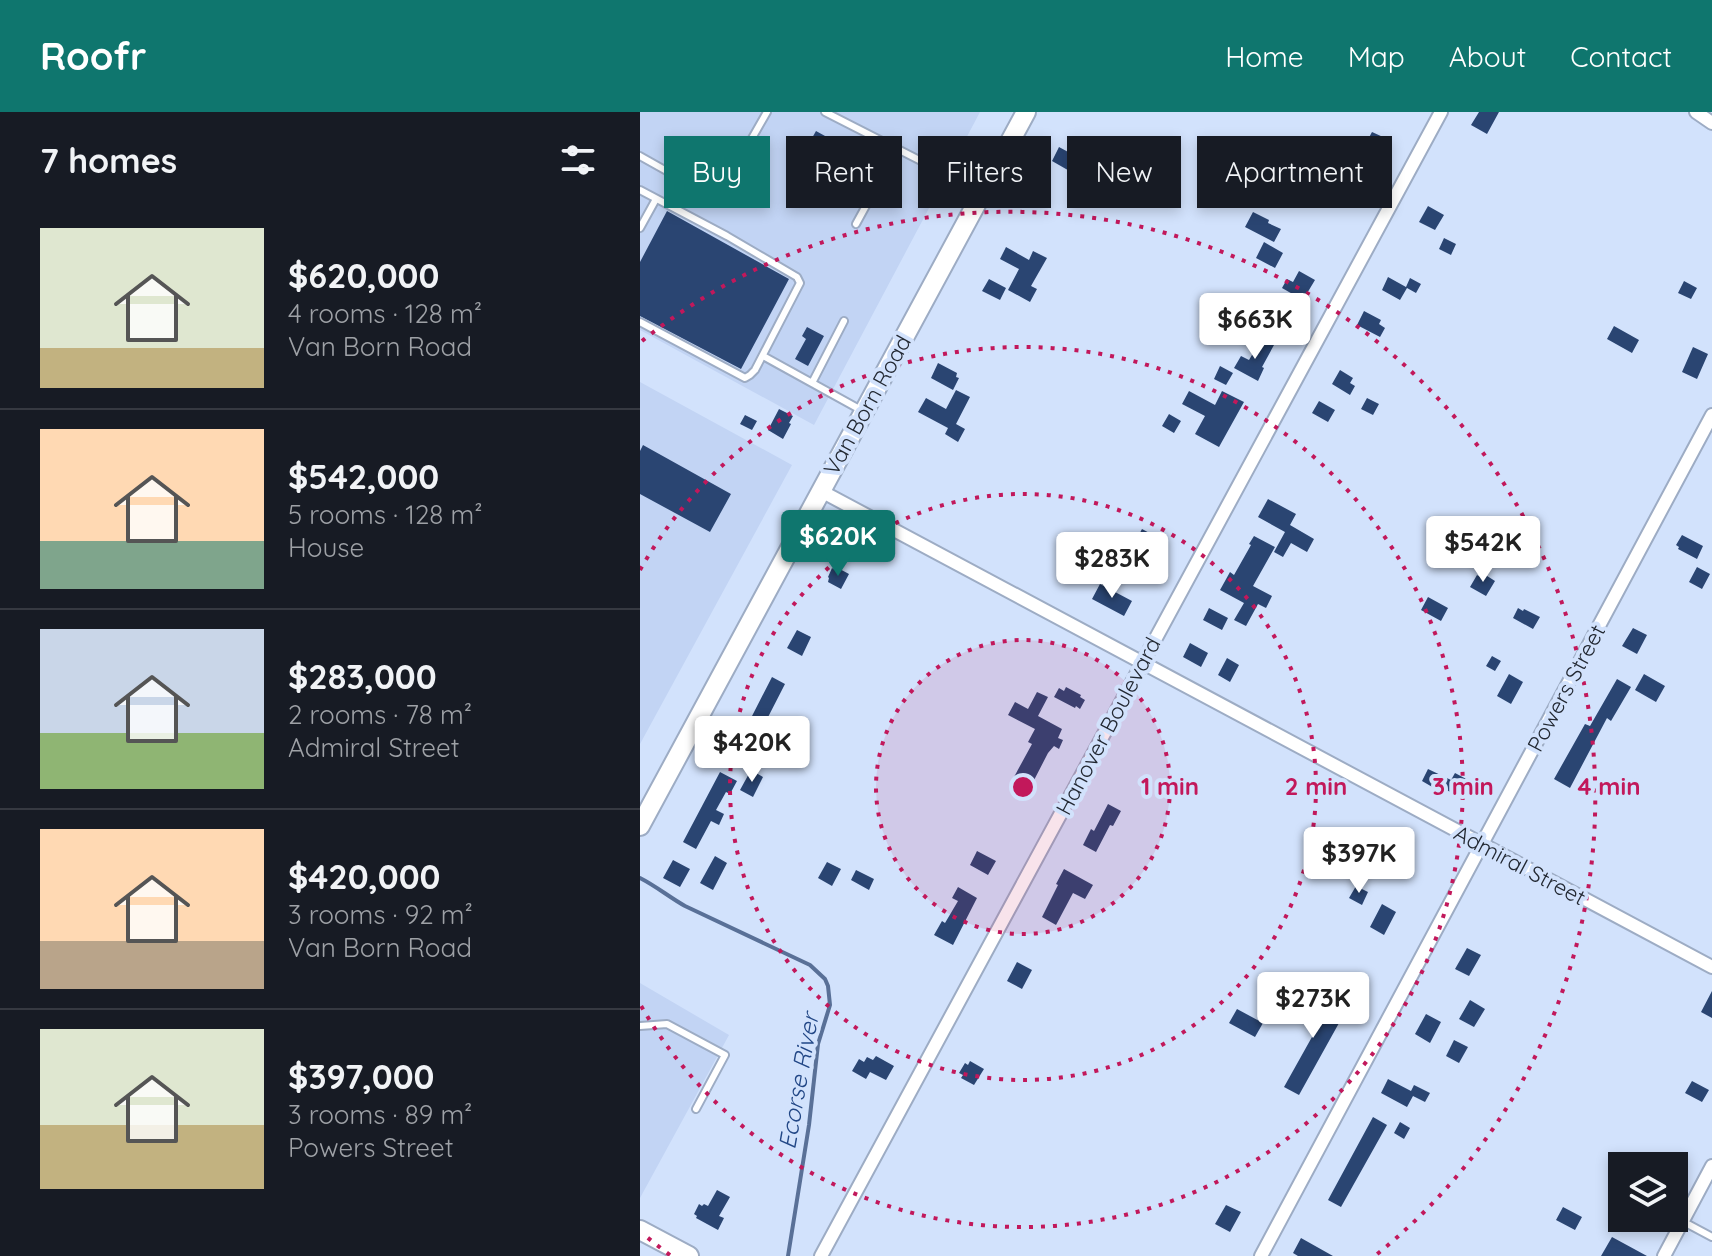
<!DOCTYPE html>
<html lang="en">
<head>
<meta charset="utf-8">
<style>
	:root { --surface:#171b24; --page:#242831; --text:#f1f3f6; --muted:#9ea1a6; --line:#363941; --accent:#0f766e }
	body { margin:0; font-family:Quicksand,sans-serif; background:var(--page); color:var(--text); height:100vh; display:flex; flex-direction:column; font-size:30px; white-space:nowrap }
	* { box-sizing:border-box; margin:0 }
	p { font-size:26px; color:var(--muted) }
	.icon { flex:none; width:44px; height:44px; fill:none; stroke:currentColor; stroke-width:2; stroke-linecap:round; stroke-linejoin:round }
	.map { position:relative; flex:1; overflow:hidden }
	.details { display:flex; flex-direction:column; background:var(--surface); width:640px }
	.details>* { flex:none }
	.top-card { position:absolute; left:24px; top:24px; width:760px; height:72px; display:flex; gap:16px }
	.fabs { position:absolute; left:968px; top:1040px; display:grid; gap:16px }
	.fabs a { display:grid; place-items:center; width:80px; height:80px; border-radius:0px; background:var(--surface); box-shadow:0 4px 12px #0003; font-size:40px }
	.price { position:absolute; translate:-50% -68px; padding:0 18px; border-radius:8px; background:#fff; color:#222; font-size:26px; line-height:52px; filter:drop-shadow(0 2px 4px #0008) }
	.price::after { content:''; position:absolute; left:50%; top:48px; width:24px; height:18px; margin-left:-12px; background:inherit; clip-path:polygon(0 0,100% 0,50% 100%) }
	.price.on { background:var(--accent); color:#fff }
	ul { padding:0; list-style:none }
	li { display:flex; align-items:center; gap:24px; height:200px; padding:0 40px }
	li+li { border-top:2px solid var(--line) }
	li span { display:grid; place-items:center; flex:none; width:224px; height:160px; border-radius:0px; color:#555 }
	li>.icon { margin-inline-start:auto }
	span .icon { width:96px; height:96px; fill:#fffc; stroke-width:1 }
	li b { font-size:34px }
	h2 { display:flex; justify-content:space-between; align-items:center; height:96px; padding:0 40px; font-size:34px }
	.pill { padding:0 28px; border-radius:0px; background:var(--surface); box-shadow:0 4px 12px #0003; font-size:28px; line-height:72px }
	.pill.on { background:var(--accent); color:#fff }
	header { display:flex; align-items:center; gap:48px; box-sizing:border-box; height:112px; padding:0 40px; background:var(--accent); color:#fff }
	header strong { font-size:38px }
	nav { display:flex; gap:44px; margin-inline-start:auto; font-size:28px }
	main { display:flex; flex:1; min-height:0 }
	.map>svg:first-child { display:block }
	.built { fill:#c2d4f4 }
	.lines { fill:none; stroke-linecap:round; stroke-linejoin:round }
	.stream { stroke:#597097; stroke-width:4 }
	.building { fill:#2a4572 }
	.service-casing { stroke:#9dacc4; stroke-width:10 }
	.minor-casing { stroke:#9dacc4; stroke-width:16 }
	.secondary-casing { stroke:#9dacc4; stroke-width:22 }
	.service { stroke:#fff; stroke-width:6 }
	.minor { stroke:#fff; stroke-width:12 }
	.secondary { stroke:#fff; stroke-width:18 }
	.ring { fill:none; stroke:#c2185b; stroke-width:4; stroke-dasharray:4 8 }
	.labels { text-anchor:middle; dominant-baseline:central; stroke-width:8; stroke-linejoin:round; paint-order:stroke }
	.street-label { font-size:22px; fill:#222832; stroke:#d2e2fc }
	.water-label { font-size:24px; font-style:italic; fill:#224786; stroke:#d2e2fc }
	.centre { fill:#c2185b; stroke:#d2e2fc; stroke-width:4 }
	.ring-label { font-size:24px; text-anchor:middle; font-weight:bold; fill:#c2185b; stroke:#d2e2fc; stroke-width:8; stroke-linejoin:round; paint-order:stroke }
</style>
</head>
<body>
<header>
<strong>Roofr</strong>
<nav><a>Home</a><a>Map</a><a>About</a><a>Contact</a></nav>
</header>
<main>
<section class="details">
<h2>7 homes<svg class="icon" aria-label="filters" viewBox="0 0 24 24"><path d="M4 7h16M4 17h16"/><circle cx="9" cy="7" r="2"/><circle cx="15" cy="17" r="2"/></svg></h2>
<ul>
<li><span style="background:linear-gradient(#dfe7d0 75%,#c2b280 0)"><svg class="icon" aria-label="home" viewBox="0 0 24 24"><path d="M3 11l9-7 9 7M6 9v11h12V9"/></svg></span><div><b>$620,000</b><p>4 rooms · 128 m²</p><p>Van Born Road</p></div></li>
<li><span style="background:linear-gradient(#ffd9b3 70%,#7fa58c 0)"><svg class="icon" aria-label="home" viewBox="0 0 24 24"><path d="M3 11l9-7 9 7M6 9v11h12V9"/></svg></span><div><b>$542,000</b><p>5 rooms · 128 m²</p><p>House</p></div></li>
<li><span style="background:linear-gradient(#c9d6e8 65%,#8fb573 0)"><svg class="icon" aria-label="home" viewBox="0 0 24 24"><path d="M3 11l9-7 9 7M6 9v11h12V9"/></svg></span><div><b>$283,000</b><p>2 rooms · 78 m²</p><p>Admiral Street</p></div></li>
<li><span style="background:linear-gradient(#ffd9b3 70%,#b9a48a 0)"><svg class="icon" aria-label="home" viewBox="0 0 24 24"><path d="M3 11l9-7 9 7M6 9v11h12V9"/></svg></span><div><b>$420,000</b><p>3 rooms · 92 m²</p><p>Van Born Road</p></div></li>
<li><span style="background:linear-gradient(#dfe7d0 60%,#c2b280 0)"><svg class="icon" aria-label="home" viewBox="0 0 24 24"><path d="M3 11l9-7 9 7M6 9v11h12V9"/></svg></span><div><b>$397,000</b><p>3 rooms · 89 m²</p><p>Powers Street</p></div></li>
</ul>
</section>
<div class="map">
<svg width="1072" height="1144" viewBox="0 0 1072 1144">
	<rect width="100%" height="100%" fill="#d2e2fc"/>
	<path class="built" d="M0,0H340L174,313L0,218Z
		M0,270L152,353L0,632Z
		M0,871L89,923L0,1086Z"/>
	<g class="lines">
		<path class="stream" d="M0,766C16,774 29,785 45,794L170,853L185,867L188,874L190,893L178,932L169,1013L148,1144"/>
	</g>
	<path class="building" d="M839,0H859L847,22L831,13Z
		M176,19L223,45L196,94L149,67Z
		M732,20L743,25L733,46L732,45L728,52L718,46Z
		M419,35L441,47L433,61L412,49Z
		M451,64L465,72L458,85L444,77Z
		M788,94L804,103L795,118L779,110Z
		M27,99L149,167L101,257L0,204V150Z
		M613,100L629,108L628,111L641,117L634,130L605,115Z
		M804,126L816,132L811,143L799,137Z
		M624,130L643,141L635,156L616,146Z
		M366,135L389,148L393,139L407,146L391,174L397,177L390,190L368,178L379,157L360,147Z
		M659,159L675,168L663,188L642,176L647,167L653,170Z
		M748,165L766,175L770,166L781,172L776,181L767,176L760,188L742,178Z
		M349,167L366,176L360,188L342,179Z
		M1044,169L1057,176L1051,187L1038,181Z
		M724,199L741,208L739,212L745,216L740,225L717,213Z
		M613,207L623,213L617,224L607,218Z
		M974,214L999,228L992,241L967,227Z
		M167,215L184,224L168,254L155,247L166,227L162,224Z
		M622,226L634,233L622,255L624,256L618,269L594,256L601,244L609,248Z
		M1053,235L1068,242L1057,267L1042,260Z
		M298,251L317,261L316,265L319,266L313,278L291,266Z
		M580,254L593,261L586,273L574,267Z
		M700,258L713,266L710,271L715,274L710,283L692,272Z
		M316,278L330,285L316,312L325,317L318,330L305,322L308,316L278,300L286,286L306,297Z
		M549,279L575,293L582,279L604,290L579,335L555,322L565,304L542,292Z
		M727,286L739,292L733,303L721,297Z
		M679,289L695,298L688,310L672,301Z
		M139,297L153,304L149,311L151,312L143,327L128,318Z
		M529,302L541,309L534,321L522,314Z
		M105,303L117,309L112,318L100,312Z
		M3,333L91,382L70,420L0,382V339Z
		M628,387L656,402L650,413L674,427L667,440L651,431L643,445L634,440L645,420L618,405Z
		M502,417L526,430L523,436L525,438L521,446L515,443L500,470L490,465L494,458L486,453L497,434L494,432Z
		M1042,423L1063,434L1057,447L1038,437L1039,435L1036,433Z
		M614,424L635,435L613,474L632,484L626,496L618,492L606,514L594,508L604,491L580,478L590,460L594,463L611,433L609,432Z
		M196,455L209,462L201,477L188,470L189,466L188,465L192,456L195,458Z
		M1057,455L1070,462L1062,477L1049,470Z
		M844,462L855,469L846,484L830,475L837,463L842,466Z
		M460,472L492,489L484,504L452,487Z
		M788,485L808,496L801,509L781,498Z
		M569,496L588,506L582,518L563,508Z
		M878,496L883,499L884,497L900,505L893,517L873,506Z
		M993,516L1007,523L997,542L982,534Z
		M157,518L171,525L162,544L147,536Z
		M550,531L568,541L561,555L543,545Z
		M852,544L861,549L855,559L846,554Z
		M587,546L599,553L590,570L578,563Z
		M869,562L883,570L871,592L857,584Z
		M1004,562L1025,574L1016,590L995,578Z
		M132,565L145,572L125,611L112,604Z
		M977,567L991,575L971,609L967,606L930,676L914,667L945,612L950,614Z
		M426,575L441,583L440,585L445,588L440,597L436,594L435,596L414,585L419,576L424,579Z
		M397,580L408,585L398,604L422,617L418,626L423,628L419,637L414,634L408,641L391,674L374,665L392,632L388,630L395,617L368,603L375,590L388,597Z
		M788,657L811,668L815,661L830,669L823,683L820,681L819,685L796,672L794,676L782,669Z
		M111,658L123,665L113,685L100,678Z
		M80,660L97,669L90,682L86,680L76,698L84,702L79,713L71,709L56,737L43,730Z
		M468,692L481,699L473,714L470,713L456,740L443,733L451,717L454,719Z
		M337,739L356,749L348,763L330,753Z
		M75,744L87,751L73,778L60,771Z
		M33,748L50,757L40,775L23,766Z
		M187,750L201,757L192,774L178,766Z
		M424,757L453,773L445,787L433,781L416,813L402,805L418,773L416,772Z
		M216,758L234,767L229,778L211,768Z
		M716,774L728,780L722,793L709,786Z
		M318,775L337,786L313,833L294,823L302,809L305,811L318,789L312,786Z
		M742,792L756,800L744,823L730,815Z
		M827,836L841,843L829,864L815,857Z
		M377,850L392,858L382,877L367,869Z
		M1072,879V906L1061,900Z
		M690,887L705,896L697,910L699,911L659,983L644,975L677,916L647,900L653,888L676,900L677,898L683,901Z
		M830,888L845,897L834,915L819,907Z
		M597,897L623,911L615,925L589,911Z
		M786,902L801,910L790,931L775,922Z
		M814,928L828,935L819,951L806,944Z
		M236,944L254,954L246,968L230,960L226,967L212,959L219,947L224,950L227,945L233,948Z
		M330,949L344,957L334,973L321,966L323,963L319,961L325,951L328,953Z
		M748,967L771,979L774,973L790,981L785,990L773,984L767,995L741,981Z
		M1052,969L1069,978L1062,990L1045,981Z
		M733,1005L747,1013L701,1095L688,1088Z
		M760,1010L770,1016L764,1027L754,1021Z
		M77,1078L90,1085L79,1104L84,1106L78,1118L56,1106L57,1104L54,1102L59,1092L62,1094L64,1092L68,1094Z
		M586,1093L601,1100L590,1120L575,1112Z
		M923,1095L942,1105L935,1118L916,1108Z
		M972,1125L1007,1144H961Z
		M661,1126L693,1144H658L653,1141Z"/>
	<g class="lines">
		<defs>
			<path id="service" d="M185,0L340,79
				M0,44L64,80H74L87,70L127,0
				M0,78L87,124L157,165L160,171L115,258L110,263L105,266L0,210
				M216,112L257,37
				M0,116L16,87
				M123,244L221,298
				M172,271L204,209
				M0,914L27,912L85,943L56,997
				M1042,1109L1072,1125"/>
			<path id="minor" d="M1056,0L1072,11
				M181,379L1072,855
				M181,1144L801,0
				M621,1144L1072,303
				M1024,1144L1072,1054"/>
			<path id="secondary" d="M0,714L386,0
				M0,1118L49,1144"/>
		</defs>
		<use href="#service" class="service-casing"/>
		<use href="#minor" class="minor-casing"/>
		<use href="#secondary" class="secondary-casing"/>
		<use href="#service" class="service"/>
		<use href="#minor" class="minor"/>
		<use href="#secondary" class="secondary"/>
	</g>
	<circle cx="383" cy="675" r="147" fill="#c2185b" fill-opacity=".12"/>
	<g class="ring">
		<circle cx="383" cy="675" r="147"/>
		<circle cx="383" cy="675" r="293"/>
		<path d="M0 458A440 440 0 1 1 0 892"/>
		<path d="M30 1143A586 586 0 0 1 2 1121M2 229A586 586 0 1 1 736 1143"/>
	</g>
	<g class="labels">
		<g class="street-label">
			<text transform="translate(227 293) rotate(-61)">Van Born Road</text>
			<text transform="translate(926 576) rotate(-62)">Powers Street</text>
			<text transform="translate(468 614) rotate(-62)">Hanover Boulevard</text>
			<text transform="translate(880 753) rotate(28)">Admiral Street</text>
		</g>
		<g class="water-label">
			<text transform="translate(158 969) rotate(-80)">Ecorse River</text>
		</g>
	</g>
	<circle cx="383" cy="675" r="12" class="centre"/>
	<g class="ring-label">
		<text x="530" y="683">1 min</text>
		<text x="676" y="683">2 min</text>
		<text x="823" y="683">3 min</text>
		<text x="969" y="683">4 min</text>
	</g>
</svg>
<div class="fabs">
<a><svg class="icon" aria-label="layers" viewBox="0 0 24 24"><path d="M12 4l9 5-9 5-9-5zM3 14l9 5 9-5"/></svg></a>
</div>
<b class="price" style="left:615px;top:249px">$663K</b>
<b class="price on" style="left:198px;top:466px">$620K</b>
<b class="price" style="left:843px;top:472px">$542K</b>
<b class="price" style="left:472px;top:488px">$283K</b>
<b class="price" style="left:112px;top:672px">$420K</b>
<b class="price" style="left:719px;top:783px">$397K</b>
<b class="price" style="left:673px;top:928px">$273K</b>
<div class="top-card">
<a class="pill on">Buy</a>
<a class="pill">Rent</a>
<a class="pill">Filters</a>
<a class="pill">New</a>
<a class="pill">Apartment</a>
</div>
</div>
</main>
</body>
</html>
